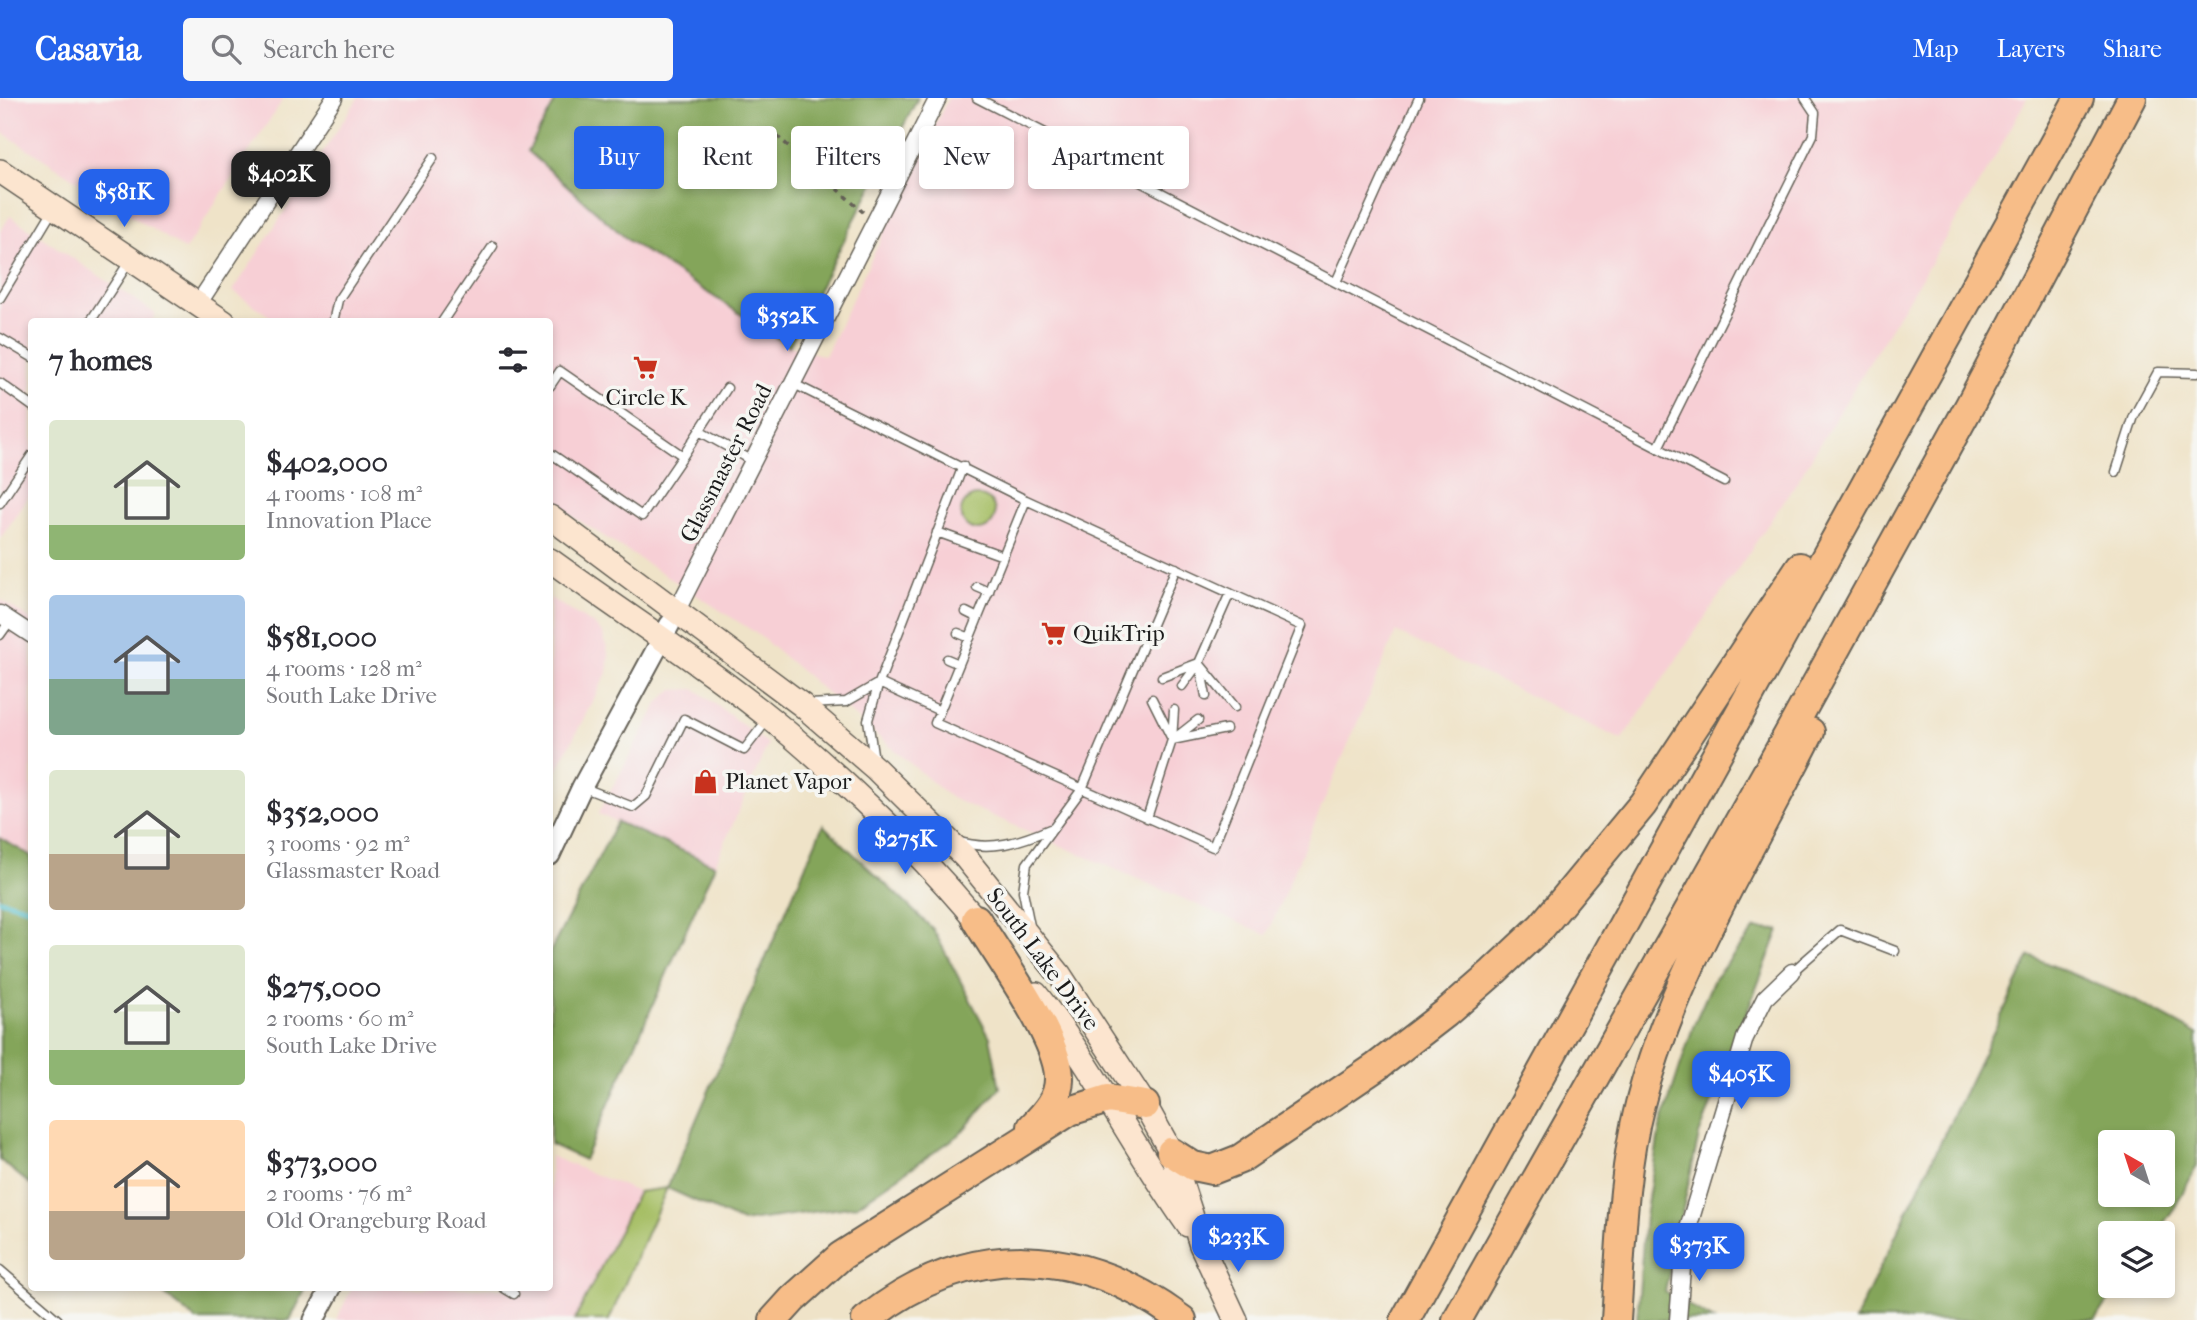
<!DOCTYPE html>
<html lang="en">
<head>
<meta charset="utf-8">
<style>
	:root { --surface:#fff; --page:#f7f7f7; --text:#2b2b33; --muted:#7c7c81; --accent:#2563eb }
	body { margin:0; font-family:"IM FELL French Canon",serif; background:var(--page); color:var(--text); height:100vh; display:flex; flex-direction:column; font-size:26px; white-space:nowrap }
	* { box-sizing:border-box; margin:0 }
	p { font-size:23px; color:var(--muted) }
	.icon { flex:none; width:38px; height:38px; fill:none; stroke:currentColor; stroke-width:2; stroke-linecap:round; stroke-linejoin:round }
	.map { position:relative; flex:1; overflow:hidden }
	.details { position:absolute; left:28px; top:220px; width:525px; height:973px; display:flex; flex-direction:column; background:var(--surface); border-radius:7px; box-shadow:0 4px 10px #0003 }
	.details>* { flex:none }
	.hud { position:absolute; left:574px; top:28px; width:665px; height:63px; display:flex; gap:14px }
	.needle { width:46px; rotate:321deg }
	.controls { position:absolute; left:2098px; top:1032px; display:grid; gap:14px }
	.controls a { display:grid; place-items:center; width:77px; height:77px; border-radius:7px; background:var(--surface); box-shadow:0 4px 10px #0003; font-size:35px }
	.price { position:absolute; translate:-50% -60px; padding:0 16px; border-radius:14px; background:var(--accent); color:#fff; font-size:23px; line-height:46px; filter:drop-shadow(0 2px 4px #0008) }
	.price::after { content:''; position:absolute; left:50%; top:42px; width:21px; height:16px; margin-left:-10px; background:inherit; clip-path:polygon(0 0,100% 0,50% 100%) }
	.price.on { background:#222; color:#fff }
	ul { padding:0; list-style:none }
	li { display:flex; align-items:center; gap:21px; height:175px; padding:0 21px }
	li span { display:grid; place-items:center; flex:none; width:196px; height:140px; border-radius:7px; color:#555 }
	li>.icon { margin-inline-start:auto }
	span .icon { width:84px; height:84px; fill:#fffc; stroke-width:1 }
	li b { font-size:30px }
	h2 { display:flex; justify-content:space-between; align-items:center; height:84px; padding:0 21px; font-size:30px }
	.tag { padding:0 24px; border-radius:7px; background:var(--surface); box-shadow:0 4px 10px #0003; font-size:24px; line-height:63px }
	.tag.on { background:var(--accent); color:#fff }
	header { display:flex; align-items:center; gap:42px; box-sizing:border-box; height:98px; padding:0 35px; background:var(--accent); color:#fff }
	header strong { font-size:33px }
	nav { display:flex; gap:38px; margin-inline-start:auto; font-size:24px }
	.search { width:490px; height:63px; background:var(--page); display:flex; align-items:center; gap:18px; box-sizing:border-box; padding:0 24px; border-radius:7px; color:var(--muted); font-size:26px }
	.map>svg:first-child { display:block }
	.built { fill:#f7cfd5 }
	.green { fill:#a5be64; stroke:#606d40; stroke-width:2 }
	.forest { fill:#84a55a; stroke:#50603b; stroke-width:2; fill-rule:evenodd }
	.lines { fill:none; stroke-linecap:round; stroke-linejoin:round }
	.stream { stroke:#53c0cd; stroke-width:5 }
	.service-casing { stroke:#666258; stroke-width:11 }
	.minor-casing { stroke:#666258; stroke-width:19 }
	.tertiary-casing { stroke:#666258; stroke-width:23 }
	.secondary-casing { stroke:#666258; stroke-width:26 }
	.motorway-casing { stroke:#666258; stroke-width:32 }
	.path { stroke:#666258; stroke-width:3.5; stroke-dasharray:5 5; stroke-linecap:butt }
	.service { stroke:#fff; stroke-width:8 }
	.minor { stroke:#fff; stroke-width:16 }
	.tertiary { stroke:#fff; stroke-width:19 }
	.secondary { stroke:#fce5cf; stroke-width:23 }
	.motorway { stroke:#f7bd88; stroke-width:28 }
	.labels { text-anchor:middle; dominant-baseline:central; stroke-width:7; stroke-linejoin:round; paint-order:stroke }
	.poi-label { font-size:23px; fill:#1c1c1c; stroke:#f6f6f2; text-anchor:start }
	.street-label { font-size:23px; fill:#1c1c1c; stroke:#f6f6f2 }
</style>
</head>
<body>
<header>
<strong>Casavia</strong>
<div class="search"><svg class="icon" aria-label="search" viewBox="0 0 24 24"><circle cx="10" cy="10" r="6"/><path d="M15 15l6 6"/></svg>Search here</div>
<nav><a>Map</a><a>Layers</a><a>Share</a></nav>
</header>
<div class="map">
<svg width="2197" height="1222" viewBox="0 0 2197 1222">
	<rect width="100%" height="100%" fill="#f6f6f2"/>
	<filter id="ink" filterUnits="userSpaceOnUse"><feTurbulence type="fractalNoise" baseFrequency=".0143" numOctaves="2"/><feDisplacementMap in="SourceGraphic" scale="14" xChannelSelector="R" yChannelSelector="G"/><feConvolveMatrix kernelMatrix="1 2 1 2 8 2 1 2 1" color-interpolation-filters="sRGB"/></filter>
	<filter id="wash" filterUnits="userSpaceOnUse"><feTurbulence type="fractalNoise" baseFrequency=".00686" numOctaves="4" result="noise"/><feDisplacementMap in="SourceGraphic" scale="28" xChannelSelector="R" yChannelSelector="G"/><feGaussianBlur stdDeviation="1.57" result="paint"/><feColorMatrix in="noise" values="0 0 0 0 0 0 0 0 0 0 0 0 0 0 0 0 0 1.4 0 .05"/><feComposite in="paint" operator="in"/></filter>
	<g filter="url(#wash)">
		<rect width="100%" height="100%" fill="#efe3c8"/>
		<path class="built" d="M0,0H284L185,152L0,33Z
			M358,0H557L528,54L629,143L789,248L825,258L948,0H2027L1995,59L1796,385L1622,642L1396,534L1267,837L951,700L756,535L550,404V224H278L233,193Z
			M10,118L156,216L151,224H32L31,395L0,441V134Z
			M550,500L596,528L603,536L609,558L607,575L550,686Z
			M0,501L31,522V758L0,740Z
			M695,591L768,646L715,767L598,716L659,604L672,592Z
			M550,1058L638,1094L575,1222H336L352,1190H550Z"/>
		<path class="green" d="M961 415a17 17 0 1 1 34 0a17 17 0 1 1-34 0Z
			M667,1090L609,1222H575L638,1094Z"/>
		<path class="forest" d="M557,0H918L789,248L629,143L528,53Z
			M617,724L715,767L584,1062L550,1046V854Z
			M823,727L933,831L990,939L1000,990L959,1037L856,1108L742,1124L667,1090Z
			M0,740L31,758V1087L0,1062Z
			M1755,831L1779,832L1699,1037L1665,1194L1714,1222H1637L1645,1118L1660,1030L1694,926L1714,881Z
			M2030,858L2138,904L2197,936V1068L2175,1109L2156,1136H2110V1188H2119L2095,1222H1855ZM2110,1045H2163V1097H2110Z
			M157,1190H306L290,1222H196Z"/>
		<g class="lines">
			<path class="stream" d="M0,802L32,811"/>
		</g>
	</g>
	<g filter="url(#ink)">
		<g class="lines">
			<defs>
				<path id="service" d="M977,0L1724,384
					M1336,184L1419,0
					M0,200L53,112
					M90,224L129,164
					M333,224L338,202L433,60
					M442,224L493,148
					M0,240L32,259
					M0,285L32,308
					M792,285L1026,402L1302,528L1213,749L935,625L1026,402
					M550,288L560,273L683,358L642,418L550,355
					M699,333L753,363
					M1658,350L1813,37L1815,15L1805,0
					M683,358L727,290
					M2116,374L2134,318L2158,274L2197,275
					M0,405L32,357
					M937,434L1003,458
					M977,489L989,494
					M966,514L978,520
					M958,535L970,540
					M0,537L10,523
					M947,561L959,566
					M1199,565L1235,609
					M1200,568L1206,598
					M1162,579L1199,565
					M879,585L940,613
					M1182,588L1199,565L1230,495
					M1152,601L1171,639
					M810,606L846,604L879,585
					M1175,640L1198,622
					M1172,642L1226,631
					M874,662L868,622L879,585L963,368
					M582,689L633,709L646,698L684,621L744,652L768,621
					M1147,720L1172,642L1174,612
					M957,743C990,754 1020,744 1050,731
					M1030,828L1023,793L1027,766L1082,691L1176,470
					M1792,874L1840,832L1895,853
					M0,1172L58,1222
					M504,1190L514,1196"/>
				<path id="minor" d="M198,206L334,0
					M0,516L32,537
					M672,522L938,0
					M1678,1222L1684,1144L1745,940L1765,900L1792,874"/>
				<path id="tertiary" d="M550,757L582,689L670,526
					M314,1222L331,1190"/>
				<path id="secondary" d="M0,73L224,224
					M550,419L802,607L876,671L965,759L1060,877L1145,1007L1171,1054L1201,1147L1236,1222
					M550,462C631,521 718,575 795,641C861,698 931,766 986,834
					M1036,896C1093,968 1135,1052 1188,1127"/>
				<path id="motorway" d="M976,821C998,858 1057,938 1059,978C1060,1000 1046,1015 1032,1029
					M1171,1054L1193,1068L1212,1072L1240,1061L1376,969L1446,915L1493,874L1542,828L1643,706L1800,469
					M774,1222L793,1201L841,1158L1070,1013L1108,1001L1145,1007
					M866,1222C967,1141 1080,1146 1182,1222
					M1405,1222L2079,0
					M1457,1222L1782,648L1970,307L2132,0
					M1616,1222C1621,1150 1622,1076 1640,1006C1674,873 1749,756 1810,634"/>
			</defs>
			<use href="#service" class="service-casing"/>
			<use href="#minor" class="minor-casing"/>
			<use href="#tertiary" class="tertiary-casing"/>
			<use href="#secondary" class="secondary-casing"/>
			<use href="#motorway" class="motorway-casing"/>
			<path class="path" d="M777,38L863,114"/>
			<use href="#service" class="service"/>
			<use href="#minor" class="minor"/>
			<use href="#tertiary" class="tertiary"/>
			<use href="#secondary" class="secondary"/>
			<use href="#motorway" class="motorway"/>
		</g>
	</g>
	<defs>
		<symbol id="supermarket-bare" viewBox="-9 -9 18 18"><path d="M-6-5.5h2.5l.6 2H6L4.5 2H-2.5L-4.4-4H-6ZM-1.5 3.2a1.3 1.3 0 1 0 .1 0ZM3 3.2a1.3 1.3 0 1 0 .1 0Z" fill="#c8321e" stroke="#f6f6f2" stroke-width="2.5" paint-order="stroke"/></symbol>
		<symbol id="shop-bare" viewBox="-9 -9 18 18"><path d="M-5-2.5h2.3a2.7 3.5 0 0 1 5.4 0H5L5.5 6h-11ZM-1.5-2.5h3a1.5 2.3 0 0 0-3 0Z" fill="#c8321e" stroke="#f6f6f2" stroke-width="2.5" paint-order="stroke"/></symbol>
	</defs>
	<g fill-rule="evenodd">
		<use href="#supermarket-bare" x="628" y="252" width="35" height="35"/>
		<use href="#supermarket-bare" x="1036" y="518" width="35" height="35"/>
		<use href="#shop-bare" x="688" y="666" width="35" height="35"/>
	</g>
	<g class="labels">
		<g class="poi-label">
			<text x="646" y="299" text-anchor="middle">Circle K</text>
			<text x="1073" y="535">QuikTrip</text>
			<text x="725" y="683">Planet Vapor</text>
		</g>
		<g class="street-label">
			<text transform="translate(726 365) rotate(-63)">Glassmaster Road</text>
			<text transform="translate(1043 861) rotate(53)">South Lake Drive</text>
		</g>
	</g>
</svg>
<div class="controls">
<a><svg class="needle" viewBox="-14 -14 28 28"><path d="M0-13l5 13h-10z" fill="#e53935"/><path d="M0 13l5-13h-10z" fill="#7c7c81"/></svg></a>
<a><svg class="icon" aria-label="layers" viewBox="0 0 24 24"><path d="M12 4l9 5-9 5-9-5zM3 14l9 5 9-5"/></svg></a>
</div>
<b class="price on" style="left:281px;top:113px">$402K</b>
<b class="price" style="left:124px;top:131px">$581K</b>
<b class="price" style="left:787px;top:255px">$352K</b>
<b class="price" style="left:905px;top:778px">$275K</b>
<b class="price" style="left:1741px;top:1013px">$405K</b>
<b class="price" style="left:1238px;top:1176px">$233K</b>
<b class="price" style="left:1699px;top:1185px">$373K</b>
<div class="hud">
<a class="tag on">Buy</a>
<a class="tag">Rent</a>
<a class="tag">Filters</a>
<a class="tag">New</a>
<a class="tag">Apartment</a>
</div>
<section class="details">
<h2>7 homes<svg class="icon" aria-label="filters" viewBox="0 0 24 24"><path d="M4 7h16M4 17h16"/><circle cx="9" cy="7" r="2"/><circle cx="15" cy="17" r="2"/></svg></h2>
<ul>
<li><span style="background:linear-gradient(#dfe7d0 75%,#8fb573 0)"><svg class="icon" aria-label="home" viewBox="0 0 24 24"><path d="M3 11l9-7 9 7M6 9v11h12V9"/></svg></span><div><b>$402,000</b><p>4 rooms · 108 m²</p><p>Innovation Place</p></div></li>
<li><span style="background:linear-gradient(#a9c7e8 60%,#7fa58c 0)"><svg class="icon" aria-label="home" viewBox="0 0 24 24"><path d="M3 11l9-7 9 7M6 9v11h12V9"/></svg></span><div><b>$581,000</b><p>4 rooms · 128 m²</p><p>South Lake Drive</p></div></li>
<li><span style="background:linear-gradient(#dfe7d0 60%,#b9a48a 0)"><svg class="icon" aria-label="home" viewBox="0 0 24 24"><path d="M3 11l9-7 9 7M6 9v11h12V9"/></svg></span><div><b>$352,000</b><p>3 rooms · 92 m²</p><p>Glassmaster Road</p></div></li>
<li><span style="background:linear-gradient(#dfe7d0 75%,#8fb573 0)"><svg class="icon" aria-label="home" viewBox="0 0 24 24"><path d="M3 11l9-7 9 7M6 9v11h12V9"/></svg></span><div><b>$275,000</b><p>2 rooms · 60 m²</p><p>South Lake Drive</p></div></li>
<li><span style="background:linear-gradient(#ffd9b3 65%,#b9a48a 0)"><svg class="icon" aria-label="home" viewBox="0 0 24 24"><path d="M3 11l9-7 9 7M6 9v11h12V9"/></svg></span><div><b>$373,000</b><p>2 rooms · 76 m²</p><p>Old Orangeburg Road</p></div></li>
</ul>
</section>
</div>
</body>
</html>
